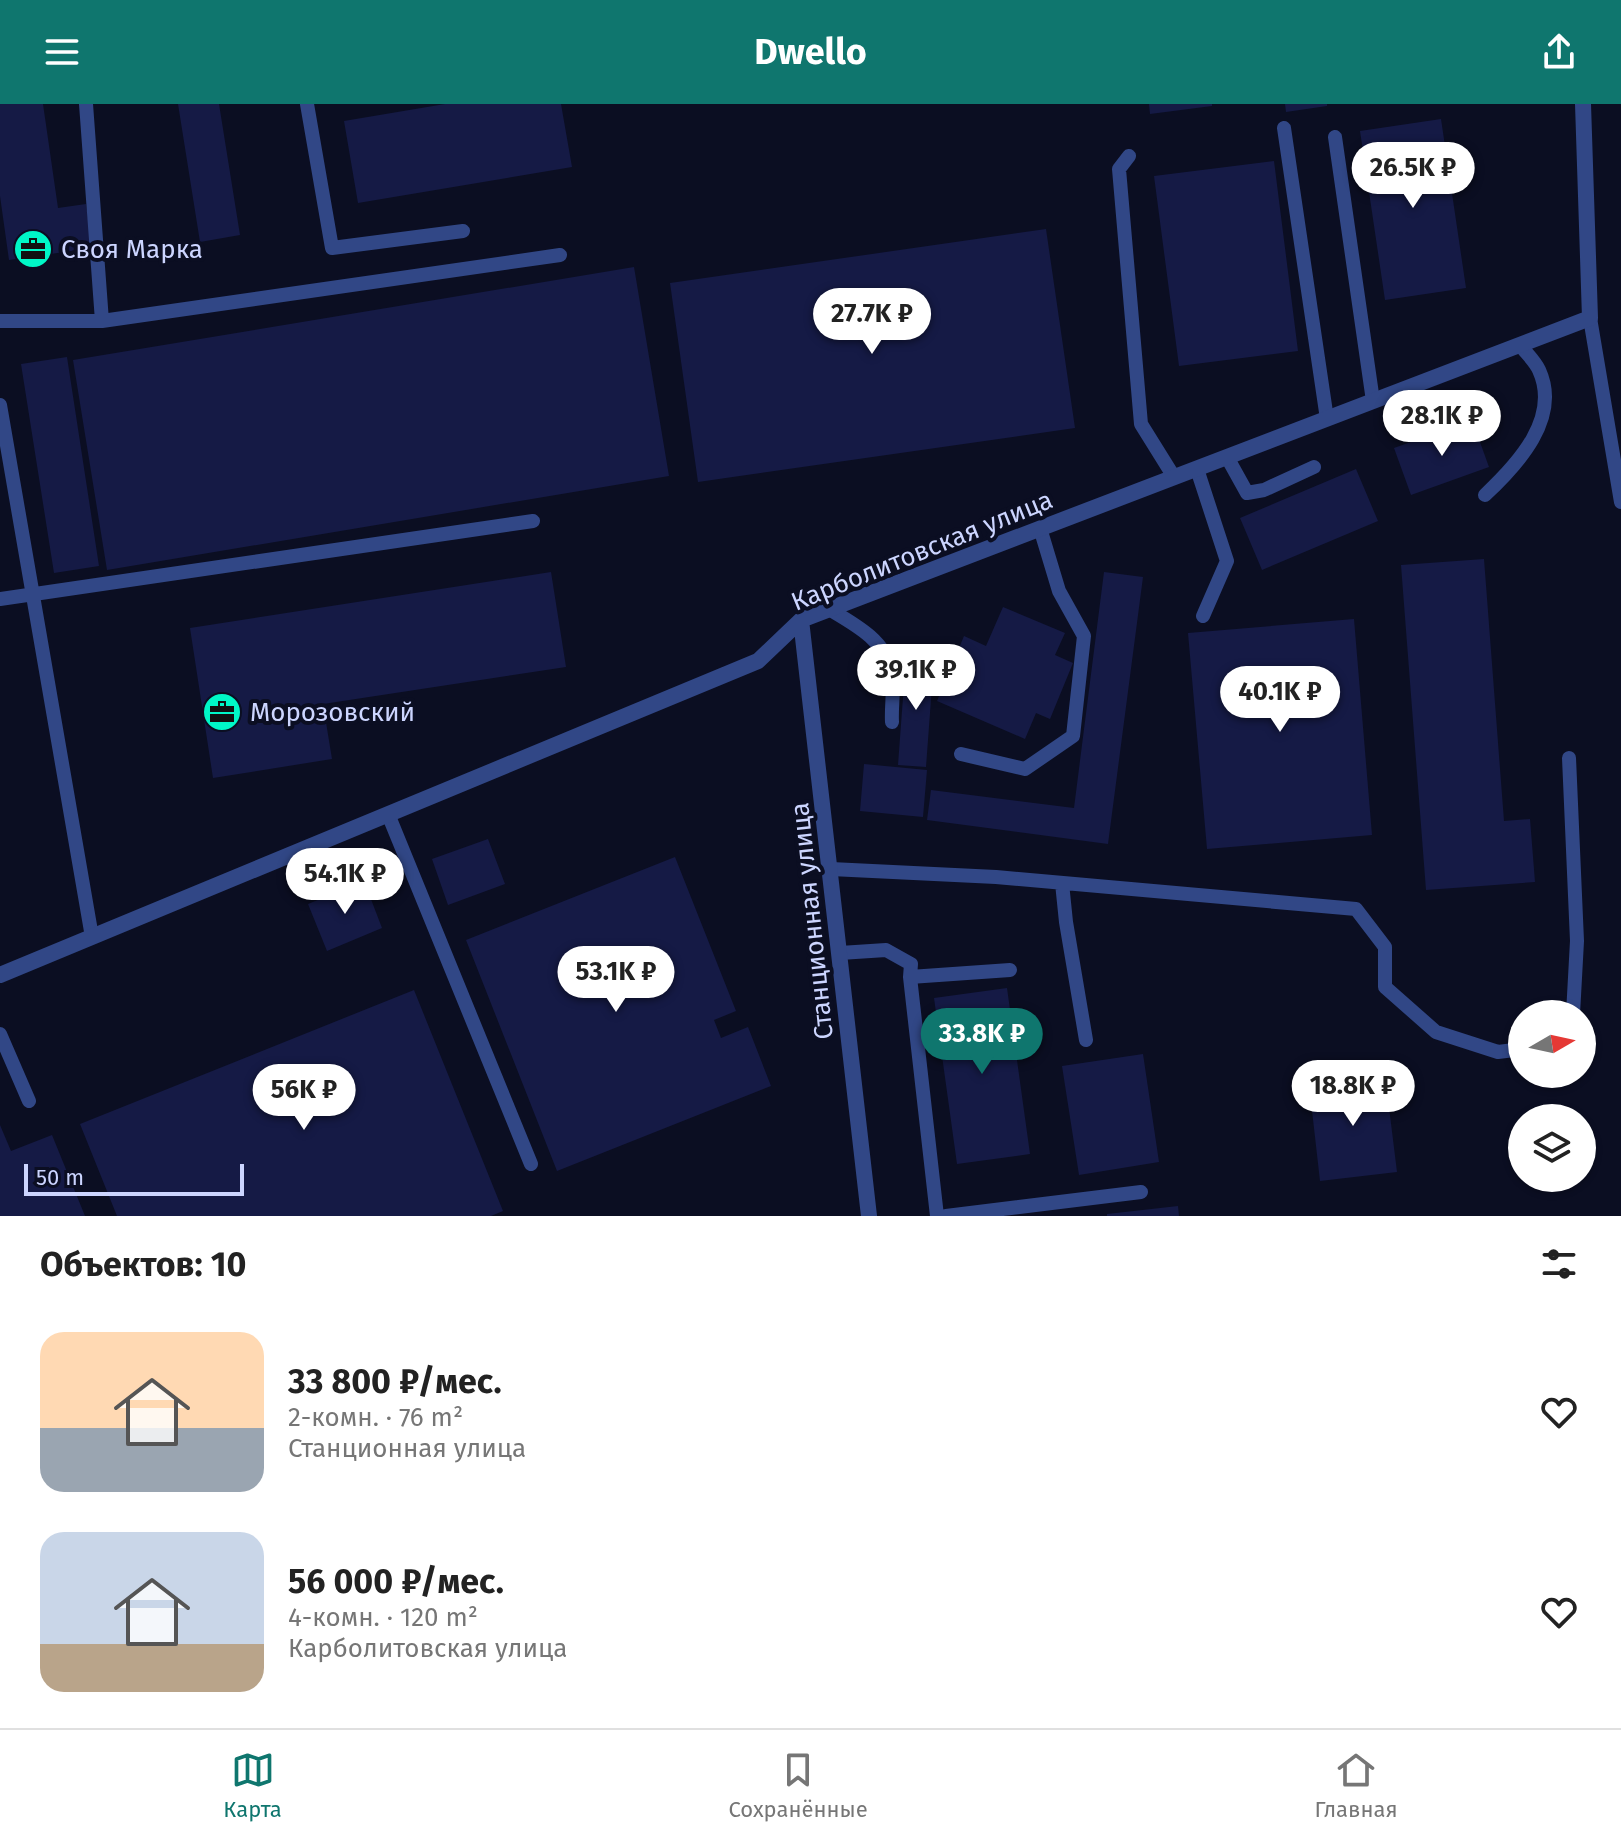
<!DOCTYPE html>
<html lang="ru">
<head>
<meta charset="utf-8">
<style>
	:root { --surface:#fff; --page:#f2f2f2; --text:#222; --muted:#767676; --line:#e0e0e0; --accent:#0f766e }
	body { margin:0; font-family:"Fira Sans",sans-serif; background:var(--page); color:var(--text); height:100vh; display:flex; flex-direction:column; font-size:30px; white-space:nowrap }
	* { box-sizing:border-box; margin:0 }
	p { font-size:26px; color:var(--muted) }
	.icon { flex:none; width:44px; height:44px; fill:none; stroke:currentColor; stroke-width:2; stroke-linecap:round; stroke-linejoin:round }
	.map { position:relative; height:1112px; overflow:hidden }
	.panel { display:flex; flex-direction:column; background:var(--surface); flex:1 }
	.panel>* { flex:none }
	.needle { width:52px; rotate:81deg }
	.buttons { position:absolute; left:1508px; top:896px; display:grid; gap:16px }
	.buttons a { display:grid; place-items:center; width:88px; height:88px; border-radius:50%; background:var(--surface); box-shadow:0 2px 6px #0004; font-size:40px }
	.scale { position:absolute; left:24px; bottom:20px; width:220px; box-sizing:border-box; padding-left:8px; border:4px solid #ccd5ff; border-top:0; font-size:22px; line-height:28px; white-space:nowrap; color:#ccd5ff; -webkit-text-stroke:6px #0b0e22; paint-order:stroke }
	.price { position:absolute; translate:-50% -68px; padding:0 18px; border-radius:28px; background:#fff; color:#222; font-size:26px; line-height:52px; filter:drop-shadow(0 2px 4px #0008) }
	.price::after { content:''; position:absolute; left:50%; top:48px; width:24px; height:18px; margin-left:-12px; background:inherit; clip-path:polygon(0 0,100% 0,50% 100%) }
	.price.selected { background:var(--accent); color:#fff }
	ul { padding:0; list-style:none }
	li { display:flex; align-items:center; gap:24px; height:200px; padding:0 40px }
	li span { display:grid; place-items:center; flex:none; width:224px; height:160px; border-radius:24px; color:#555 }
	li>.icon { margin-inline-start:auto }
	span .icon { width:96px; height:96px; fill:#fffc; stroke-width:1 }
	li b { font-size:34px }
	h2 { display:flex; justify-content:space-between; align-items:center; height:96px; padding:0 40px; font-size:34px }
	header { display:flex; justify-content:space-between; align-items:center; height:104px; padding:0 40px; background:var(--accent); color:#fff; font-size:36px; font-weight:700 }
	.menu { display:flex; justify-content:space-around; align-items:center; height:112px; border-top:2px solid var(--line); background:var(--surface); font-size:22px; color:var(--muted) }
	.menu a { display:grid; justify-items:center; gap:4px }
	.menu .selected { color:var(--accent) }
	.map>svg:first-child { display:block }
	.building { fill:#151a45 }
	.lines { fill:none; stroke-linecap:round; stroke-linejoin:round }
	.lane { stroke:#314786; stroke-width:14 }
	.street { stroke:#314786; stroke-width:16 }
	.labels { text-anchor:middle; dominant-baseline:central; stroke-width:8; stroke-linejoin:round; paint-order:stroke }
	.poi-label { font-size:26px; fill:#ccd5ff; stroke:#0b0e22; text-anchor:start }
	.street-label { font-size:26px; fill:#ccd5ff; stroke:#0b0e22 }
</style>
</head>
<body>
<header><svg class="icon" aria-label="menu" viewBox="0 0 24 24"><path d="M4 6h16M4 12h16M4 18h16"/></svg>Dwello<svg class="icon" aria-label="share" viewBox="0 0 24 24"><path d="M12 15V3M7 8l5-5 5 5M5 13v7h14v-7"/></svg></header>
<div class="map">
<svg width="1621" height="1112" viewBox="0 0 1621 1112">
	<rect width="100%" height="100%" fill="#0b0e22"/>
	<path class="building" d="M0,0H43L58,104L86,100L92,144L9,156L0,92Z
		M178,0H219L240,131L200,138Z
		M445,0H561L572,63L358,99L344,17Z
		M1149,0H1212V2L1150,10Z
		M1285,0H1327V2L1286,8Z
		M1441,15L1466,184L1385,196L1360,27Z
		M1274,57L1298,247L1179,262L1154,72Z
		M1046,125L1075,324L698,378L670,179Z
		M634,163L669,372L107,466L73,256Z
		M67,253L99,462L54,469L21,260Z
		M1472,316L1489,363L1411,391L1394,344Z
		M1356,365L1378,417L1262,466L1240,414Z
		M1484,455L1504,717L1530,715L1535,778L1426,786L1401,461Z
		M551,468L566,563L323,600L332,655L213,674L190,524Z
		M1104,468L1143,473L1108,740L927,716L931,686L1074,704Z
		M1003,503L1065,529L1055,551L1073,559L1050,615L1036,609L1025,635L937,597L964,532L986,542Z
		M1354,515L1372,731L1207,745L1188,529Z
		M906,553L934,555L926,663L898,661Z
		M864,660L927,666L923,713L860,707Z
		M488,735L505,780L448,801L432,755Z
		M675,753L736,907L714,916L721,934L748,923L771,982L557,1067L466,836Z
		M364,777L382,824L327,847L308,800Z
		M1007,884L1030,1050L957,1060L934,894Z
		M414,886L503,1107L491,1112H117L80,1020Z
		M1143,950L1159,1058L1079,1071L1062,962Z
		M1385,971L1397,1068L1320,1077L1309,980Z
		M0,1021L11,1047L52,1031L85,1112H0Z
		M1178,1102L1179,1112H1107V1110Z"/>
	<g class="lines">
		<path class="lane" d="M86,0L102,217
			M307,0L332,144L463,127
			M1284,24L1327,315
			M1335,33L1373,297
			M1129,52L1119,65L1141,320L1174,373
			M1590,214L1621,398
			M0,217H102L560,151
			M0,301L92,833
			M1227,353L1247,389L1264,386L1314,363
			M1197,365L1227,457L1203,512
			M1485,391C1518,360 1561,314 1539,266C1535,257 1526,249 1520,241
			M0,495L533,417
			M829,505C854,520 885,536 891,566C895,582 891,602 892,618
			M961,650L1025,665L1073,632L1084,532L1059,487L1040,424
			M1569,654L1577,837L1573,910
			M388,710L531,1060
			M831,765L996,773L1356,805L1385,843V883L1436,928L1498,948L1522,945
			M1062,779L1066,818L1086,936
			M840,849L886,846L911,860L910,873L1010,866
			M910,873L937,1112
			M0,930L29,997
			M946,1112L1141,1088"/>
		<path class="street" d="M801,516L869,1112
			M0,871L758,557L801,516L1590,214L1583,0"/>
	</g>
	<defs>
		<symbol id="office-disc" viewBox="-11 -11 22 22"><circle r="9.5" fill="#00f7c7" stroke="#0b0e22"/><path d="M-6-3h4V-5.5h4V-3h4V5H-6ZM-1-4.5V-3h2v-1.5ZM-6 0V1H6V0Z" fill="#111"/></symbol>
	</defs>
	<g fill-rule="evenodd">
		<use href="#office-disc" x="11" y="123" width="44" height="44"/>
		<use href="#office-disc" x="200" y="586" width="44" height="44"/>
	</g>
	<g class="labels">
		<g class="poi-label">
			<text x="61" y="145">Своя Марка</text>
			<text x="250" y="608">Морозовский</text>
		</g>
		<g class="street-label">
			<text transform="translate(922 447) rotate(-22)">Карболитовская улица</text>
			<text transform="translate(812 817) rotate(-96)">Станционная улица</text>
		</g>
	</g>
</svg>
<div class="buttons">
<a><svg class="needle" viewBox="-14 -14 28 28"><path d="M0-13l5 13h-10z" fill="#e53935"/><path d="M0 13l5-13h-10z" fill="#767676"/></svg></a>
<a><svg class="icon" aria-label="layers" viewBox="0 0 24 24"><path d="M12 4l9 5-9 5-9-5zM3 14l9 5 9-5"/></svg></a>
</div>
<div class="scale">50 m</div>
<b class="price" style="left:1413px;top:106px">26.5K ₽</b>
<b class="price" style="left:872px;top:252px">27.7K ₽</b>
<b class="price" style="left:1442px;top:354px">28.1K ₽</b>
<b class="price" style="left:916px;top:608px">39.1K ₽</b>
<b class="price" style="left:1280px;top:630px">40.1K ₽</b>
<b class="price" style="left:345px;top:812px">54.1K ₽</b>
<b class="price" style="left:616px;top:910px">53.1K ₽</b>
<b class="price selected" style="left:982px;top:972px">33.8K ₽</b>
<b class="price" style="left:1353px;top:1024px">18.8K ₽</b>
<b class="price" style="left:304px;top:1028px">56K ₽</b>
</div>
<section class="panel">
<h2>Объектов: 10<svg class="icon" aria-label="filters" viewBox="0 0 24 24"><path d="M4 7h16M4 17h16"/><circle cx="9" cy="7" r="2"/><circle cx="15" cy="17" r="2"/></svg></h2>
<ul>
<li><span style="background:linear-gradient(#ffd9b3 60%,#9aa5b1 0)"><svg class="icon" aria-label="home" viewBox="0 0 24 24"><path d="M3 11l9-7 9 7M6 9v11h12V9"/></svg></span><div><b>33 800 ₽/мес.</b><p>2-комн. · 76 m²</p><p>Станционная улица</p></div><svg class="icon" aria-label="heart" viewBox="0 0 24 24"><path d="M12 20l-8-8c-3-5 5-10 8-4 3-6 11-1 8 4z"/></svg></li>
<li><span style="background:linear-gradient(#c9d6e8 70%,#b9a48a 0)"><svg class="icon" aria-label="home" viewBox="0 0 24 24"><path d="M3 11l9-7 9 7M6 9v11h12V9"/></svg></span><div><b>56 000 ₽/мес.</b><p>4-комн. · 120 m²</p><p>Карболитовская улица</p></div><svg class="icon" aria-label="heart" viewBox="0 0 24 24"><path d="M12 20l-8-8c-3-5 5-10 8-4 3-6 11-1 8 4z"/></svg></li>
</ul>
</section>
<nav class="menu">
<a class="selected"><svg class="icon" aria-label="map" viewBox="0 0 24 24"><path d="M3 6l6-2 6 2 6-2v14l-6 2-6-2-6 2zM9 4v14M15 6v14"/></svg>Карта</a>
<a><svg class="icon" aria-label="saved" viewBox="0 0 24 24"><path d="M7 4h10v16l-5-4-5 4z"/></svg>Сохранённые</a>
<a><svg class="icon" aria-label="home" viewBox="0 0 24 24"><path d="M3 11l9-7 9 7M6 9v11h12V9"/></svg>Главная</a>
</nav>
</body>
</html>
